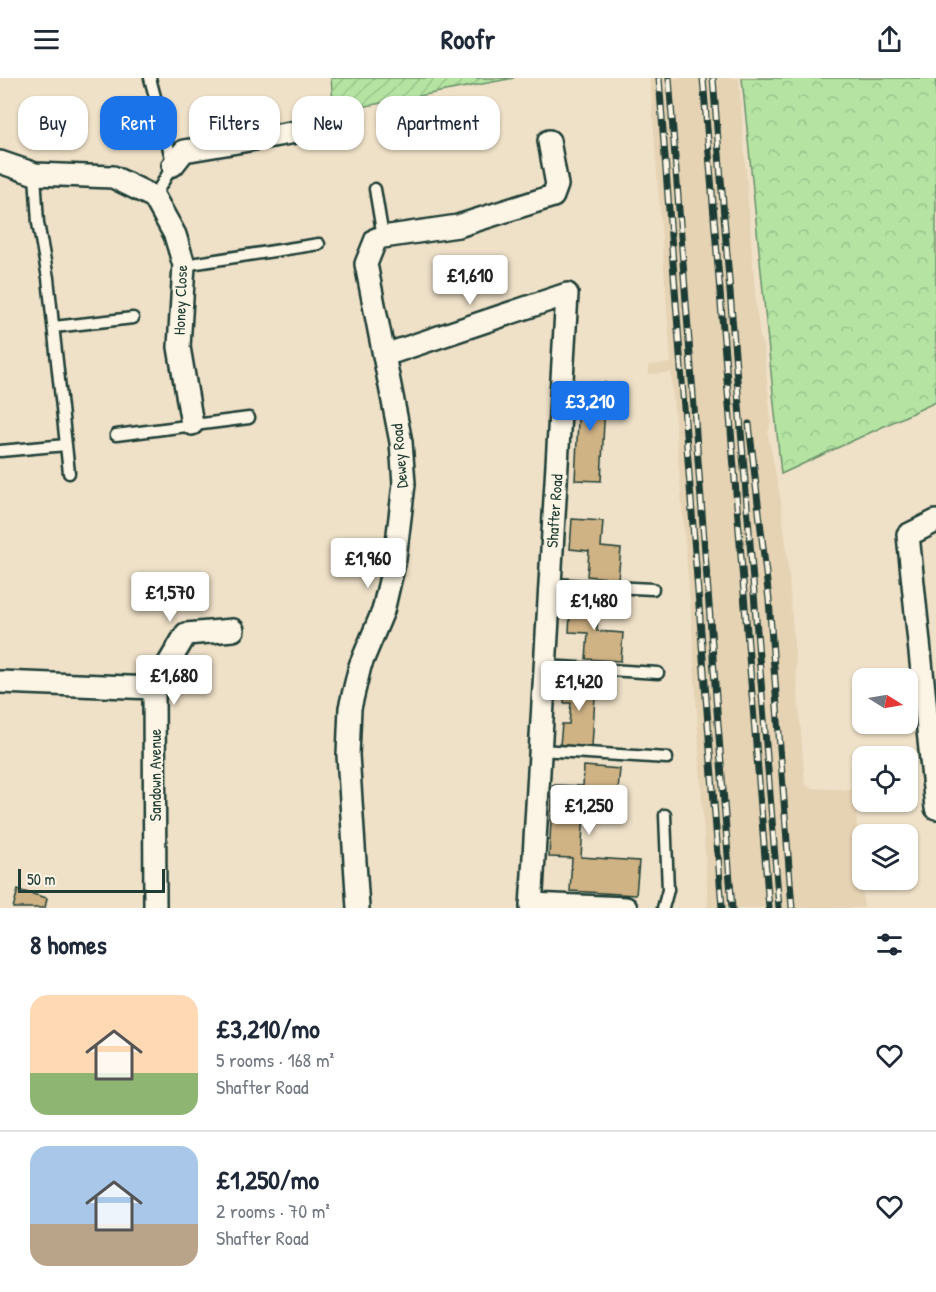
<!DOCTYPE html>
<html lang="en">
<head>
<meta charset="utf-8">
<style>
	:root { --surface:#fff; --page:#f6f6f7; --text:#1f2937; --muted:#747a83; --line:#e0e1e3; --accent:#1a73e8 }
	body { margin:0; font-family:"Patrick Hand",sans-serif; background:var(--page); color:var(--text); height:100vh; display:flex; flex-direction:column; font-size:22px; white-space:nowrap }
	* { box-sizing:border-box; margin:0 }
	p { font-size:20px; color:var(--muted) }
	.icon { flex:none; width:33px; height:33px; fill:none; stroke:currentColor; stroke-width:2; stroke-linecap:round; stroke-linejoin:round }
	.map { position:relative; height:830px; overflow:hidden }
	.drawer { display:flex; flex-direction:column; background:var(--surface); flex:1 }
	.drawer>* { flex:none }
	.hud { position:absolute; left:18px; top:18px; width:600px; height:54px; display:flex; gap:12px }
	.needle { width:39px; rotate:101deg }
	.tools { position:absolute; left:852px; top:590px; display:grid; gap:12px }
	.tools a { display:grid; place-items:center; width:66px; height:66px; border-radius:12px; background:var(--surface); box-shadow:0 2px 4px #0004; font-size:30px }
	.scale { position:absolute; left:18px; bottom:15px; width:147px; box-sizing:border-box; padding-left:6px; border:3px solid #1f3d34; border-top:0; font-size:16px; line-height:21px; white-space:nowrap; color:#1f3d34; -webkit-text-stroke:4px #fcf5e5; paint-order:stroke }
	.price { position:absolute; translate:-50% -51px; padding:0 14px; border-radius:6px; background:#fff; color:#222; font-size:20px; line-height:39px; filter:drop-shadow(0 2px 3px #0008) }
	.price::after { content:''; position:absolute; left:50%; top:36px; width:18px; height:14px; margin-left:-9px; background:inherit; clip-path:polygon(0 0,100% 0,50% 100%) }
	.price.active { background:var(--accent); color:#fff }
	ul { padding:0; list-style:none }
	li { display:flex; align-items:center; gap:18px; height:150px; padding:0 30px }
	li+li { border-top:2px solid var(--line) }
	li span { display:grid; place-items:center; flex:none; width:168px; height:120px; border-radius:18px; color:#555 }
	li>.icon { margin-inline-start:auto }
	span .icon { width:72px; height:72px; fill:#fffc; stroke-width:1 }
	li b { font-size:26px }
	h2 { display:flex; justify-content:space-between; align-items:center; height:72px; padding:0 30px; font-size:26px }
	.pill { padding:0 21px; border-radius:18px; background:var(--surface); box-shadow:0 2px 4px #0004; font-size:21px; line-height:54px }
	.pill.active { background:var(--accent); color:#fff }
	header { display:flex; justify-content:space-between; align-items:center; height:78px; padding:0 30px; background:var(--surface); font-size:27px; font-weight:700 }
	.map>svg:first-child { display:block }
	.built { fill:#e6d3b4 }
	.park { fill:url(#park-crowns); stroke:#6a906b; stroke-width:1.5 }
	.garden { fill:url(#garden-furrows); stroke:#6a906b; stroke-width:1.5 }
	.building { fill:#d0b385; stroke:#1f3d34; stroke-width:1.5 }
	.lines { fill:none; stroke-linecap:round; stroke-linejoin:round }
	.lane-casing { stroke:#1f3d34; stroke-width:15 }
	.street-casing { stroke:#1f3d34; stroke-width:26 }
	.lane { stroke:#fcf5e5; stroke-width:10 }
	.street { stroke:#fcf5e5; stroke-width:21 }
	.rail-casing { stroke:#1f3d34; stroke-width:7 }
	.rail { stroke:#fcf5e5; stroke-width:4.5; stroke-dasharray:14; stroke-linecap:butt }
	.labels { text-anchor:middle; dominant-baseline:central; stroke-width:4.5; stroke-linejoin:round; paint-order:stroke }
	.street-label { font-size:16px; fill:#1f3d34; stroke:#fcf5e5 }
</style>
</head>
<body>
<header><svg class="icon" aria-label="menu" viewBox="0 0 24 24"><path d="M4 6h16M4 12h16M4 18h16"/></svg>Roofr<svg class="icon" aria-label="share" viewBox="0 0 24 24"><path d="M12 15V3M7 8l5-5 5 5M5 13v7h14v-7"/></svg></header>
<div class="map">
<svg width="936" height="830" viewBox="0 0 936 830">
	<defs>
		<pattern id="park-crowns" width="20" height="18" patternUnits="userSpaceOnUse" patternTransform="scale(1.5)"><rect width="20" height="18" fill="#b4e3a2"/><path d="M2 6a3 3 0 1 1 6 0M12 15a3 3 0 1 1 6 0" fill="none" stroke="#9ac48c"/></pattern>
		<pattern id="garden-furrows" width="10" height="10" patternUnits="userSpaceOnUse" patternTransform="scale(1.5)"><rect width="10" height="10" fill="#b4e3a2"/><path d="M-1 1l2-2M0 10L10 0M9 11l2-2" fill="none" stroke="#9ac48c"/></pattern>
	</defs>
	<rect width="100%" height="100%" fill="#efe1c8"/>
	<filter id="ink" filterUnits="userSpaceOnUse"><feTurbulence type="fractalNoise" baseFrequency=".0167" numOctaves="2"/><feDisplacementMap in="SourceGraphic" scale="12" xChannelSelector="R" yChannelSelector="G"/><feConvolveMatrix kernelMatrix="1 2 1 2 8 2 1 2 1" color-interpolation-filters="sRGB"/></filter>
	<g filter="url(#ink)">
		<path class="built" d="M650,0H739L756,226L760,260L764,271L771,342L768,356L781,423L787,475L805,706L811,710L854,712L864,830H708L692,549L671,295L649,296L648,287L671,285Z"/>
		<path class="park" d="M742,0H936V324L781,396Z"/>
		<path class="garden" d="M331,0H514L334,34Z"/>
		<path class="building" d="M580,304L606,305L601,403L575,402Z
			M572,441L603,443L601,469L621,471L618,501L587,498L589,473L570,471Z
			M571,519L599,520L597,553L623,555L621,583L586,581L588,555L569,554Z
			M566,599L596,601L592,669L560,667L562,646H569L571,625H564Z
			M584,688L620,691L617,723L585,720L581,779L639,783L636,817L570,813L572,780L549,779L553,707L583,708Z
			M18,812L47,820L45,830H13Z"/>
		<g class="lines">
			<defs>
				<path id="lane" d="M150,0L173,87L154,119
					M35,96L38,145L48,200L69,395
					M375,111L383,159
					M184,187L319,166
					M54,249L133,240
					M116,357L249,340
					M0,373L66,367
					M549,506L653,511
					M545,588L658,595
					M540,672L667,680
					M663,830L668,812L665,737"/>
				<path id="street" d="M0,84L35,96L113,99L154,119L175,157L184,187L179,269L192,346
					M173,87L184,73L302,53
					M385,277L567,216L531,830
					M936,443L908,457L936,730
					M0,604L154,610L155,830
					M154,610L186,556L233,552
					M531,826L626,830
					M358,830L348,677L350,630L360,588L383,533L395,481L404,406L401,364L366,186L376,161L383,159L458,148L553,118L557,107L549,63"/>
			</defs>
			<use href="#lane" class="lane-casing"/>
			<use href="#street" class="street-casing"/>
			<use href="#lane" class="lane"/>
			<use href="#street" class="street"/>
			<defs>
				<path id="rail" d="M659,0L722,830
					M669,0L732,830
					M703,0L769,830
					M713,0L779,830
					M749,346L769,522L792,830"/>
			</defs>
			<use href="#rail" class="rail-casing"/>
			<use href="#rail" class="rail"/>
		</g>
	</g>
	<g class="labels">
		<g class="street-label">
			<text transform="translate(180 222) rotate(-88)">Honey Close</text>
			<text transform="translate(399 378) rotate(-95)">Dewey Road</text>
			<text transform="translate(554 433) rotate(-86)">Shafter Road</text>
			<text transform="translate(155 697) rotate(-90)">Sandown Avenue</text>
		</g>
	</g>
</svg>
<div class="tools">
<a><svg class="needle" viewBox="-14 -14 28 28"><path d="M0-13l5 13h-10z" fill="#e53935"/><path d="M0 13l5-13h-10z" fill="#747a83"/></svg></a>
<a><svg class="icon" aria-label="locate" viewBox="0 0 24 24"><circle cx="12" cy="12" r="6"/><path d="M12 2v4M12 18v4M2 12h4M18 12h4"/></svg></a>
<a><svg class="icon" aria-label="layers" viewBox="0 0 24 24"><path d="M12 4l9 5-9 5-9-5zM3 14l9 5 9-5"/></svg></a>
</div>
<div class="scale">50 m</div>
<b class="price" style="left:470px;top:228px">£1,610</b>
<b class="price active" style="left:590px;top:354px">£3,210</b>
<b class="price" style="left:368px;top:511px">£1,960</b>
<b class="price" style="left:170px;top:545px">£1,570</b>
<b class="price" style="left:594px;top:553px">£1,480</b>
<b class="price" style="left:174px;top:628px">£1,680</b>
<b class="price" style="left:579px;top:634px">£1,420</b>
<b class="price" style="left:589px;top:758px">£1,250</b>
<div class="hud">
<a class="pill">Buy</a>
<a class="pill active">Rent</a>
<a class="pill">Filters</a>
<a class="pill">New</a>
<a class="pill">Apartment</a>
</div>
</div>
<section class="drawer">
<h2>8 homes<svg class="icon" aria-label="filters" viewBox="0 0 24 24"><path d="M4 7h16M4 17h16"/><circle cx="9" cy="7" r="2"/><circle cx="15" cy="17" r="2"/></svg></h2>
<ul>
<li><span style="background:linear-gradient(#ffd9b3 65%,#8fb573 0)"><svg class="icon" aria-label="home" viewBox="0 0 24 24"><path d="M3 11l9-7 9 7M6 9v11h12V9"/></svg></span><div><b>£3,210/mo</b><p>5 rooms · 168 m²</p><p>Shafter Road</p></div><svg class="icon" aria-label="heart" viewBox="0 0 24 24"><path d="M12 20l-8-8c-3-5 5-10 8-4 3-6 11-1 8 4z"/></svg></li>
<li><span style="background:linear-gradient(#a9c7e8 65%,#b9a48a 0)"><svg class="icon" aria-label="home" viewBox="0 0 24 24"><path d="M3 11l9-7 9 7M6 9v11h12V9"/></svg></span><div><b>£1,250/mo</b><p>2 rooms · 70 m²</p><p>Shafter Road</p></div><svg class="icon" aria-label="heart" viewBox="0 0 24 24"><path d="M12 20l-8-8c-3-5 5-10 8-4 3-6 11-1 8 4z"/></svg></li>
</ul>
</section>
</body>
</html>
